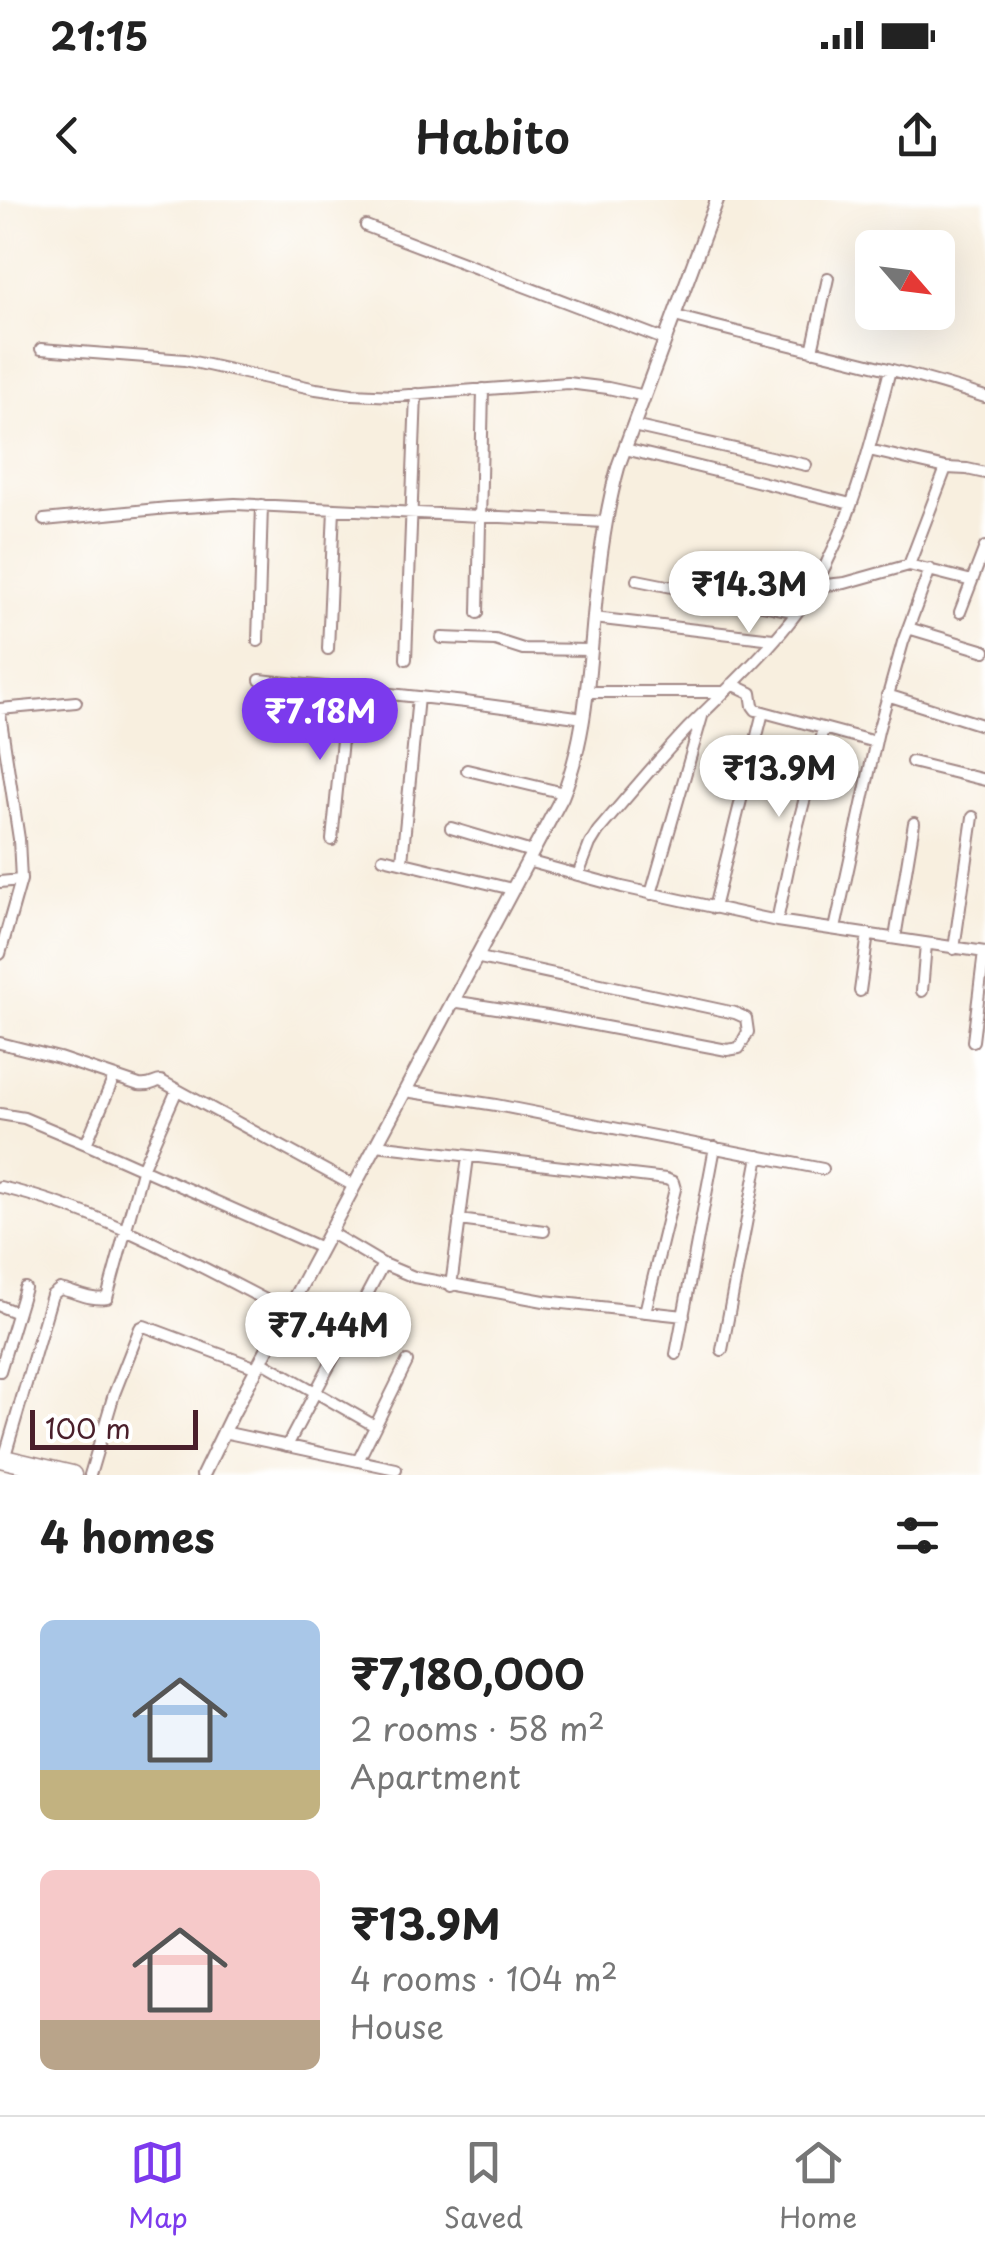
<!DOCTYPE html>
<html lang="en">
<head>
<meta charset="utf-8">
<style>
	:root { --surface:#fff; --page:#f6f6f6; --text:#222; --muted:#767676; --line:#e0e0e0; --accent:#7c3aed }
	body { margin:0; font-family:"Playpen Sans",sans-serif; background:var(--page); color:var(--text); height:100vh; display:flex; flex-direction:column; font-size:38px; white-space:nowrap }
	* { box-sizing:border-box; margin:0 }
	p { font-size:32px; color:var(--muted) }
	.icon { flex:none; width:55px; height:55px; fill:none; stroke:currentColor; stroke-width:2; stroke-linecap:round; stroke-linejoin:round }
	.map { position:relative; height:1275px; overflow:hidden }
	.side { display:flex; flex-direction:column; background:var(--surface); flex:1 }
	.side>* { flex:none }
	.needle { width:65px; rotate:118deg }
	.tools { position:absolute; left:855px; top:30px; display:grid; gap:20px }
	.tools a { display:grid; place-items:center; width:100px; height:100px; border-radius:15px; background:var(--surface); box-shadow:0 10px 40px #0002; font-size:50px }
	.scale { position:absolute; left:30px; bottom:25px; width:168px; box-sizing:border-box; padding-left:10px; border:5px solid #4a1f2b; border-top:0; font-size:28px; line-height:35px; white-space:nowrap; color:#4a1f2b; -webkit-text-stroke:8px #fff; paint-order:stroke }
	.price { position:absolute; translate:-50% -85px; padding:0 22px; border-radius:35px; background:#fff; color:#222; font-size:32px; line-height:65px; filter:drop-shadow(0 2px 5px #0008) }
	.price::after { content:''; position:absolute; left:50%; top:60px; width:30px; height:22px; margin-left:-15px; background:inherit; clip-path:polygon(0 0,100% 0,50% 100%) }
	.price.on { background:var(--accent); color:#fff }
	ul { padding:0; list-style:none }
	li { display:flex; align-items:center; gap:30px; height:250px; padding:0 40px }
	li span { display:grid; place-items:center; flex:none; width:280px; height:200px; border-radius:15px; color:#555 }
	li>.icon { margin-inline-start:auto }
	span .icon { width:120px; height:120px; fill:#fffc; stroke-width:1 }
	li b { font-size:42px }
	h2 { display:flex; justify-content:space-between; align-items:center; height:120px; padding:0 40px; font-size:42px }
	.status { display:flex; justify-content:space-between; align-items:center; height:70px; padding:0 50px; background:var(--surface); direction:ltr }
	.status svg { height:28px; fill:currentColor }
	header { display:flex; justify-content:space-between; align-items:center; height:130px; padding:0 40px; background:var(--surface); font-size:45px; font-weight:600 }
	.menu { display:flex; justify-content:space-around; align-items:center; height:140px; border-top:2px solid var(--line); background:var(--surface); font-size:28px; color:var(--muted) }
	.menu a { display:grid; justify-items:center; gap:5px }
	.menu .on { color:var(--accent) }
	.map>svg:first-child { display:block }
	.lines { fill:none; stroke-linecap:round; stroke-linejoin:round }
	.minor-casing { stroke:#a18785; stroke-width:14 }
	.tertiary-casing { stroke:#a18785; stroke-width:16 }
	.primary-casing { stroke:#a18785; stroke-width:21 }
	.minor { stroke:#fff; stroke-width:10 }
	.tertiary { stroke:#fff; stroke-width:12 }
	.primary { stroke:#fff; stroke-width:18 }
</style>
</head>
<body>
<div class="status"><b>21:15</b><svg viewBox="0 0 49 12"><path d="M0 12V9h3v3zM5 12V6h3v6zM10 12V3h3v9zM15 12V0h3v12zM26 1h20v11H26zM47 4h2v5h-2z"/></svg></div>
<header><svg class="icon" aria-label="back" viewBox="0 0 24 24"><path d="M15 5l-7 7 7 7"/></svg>Habito<svg class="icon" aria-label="share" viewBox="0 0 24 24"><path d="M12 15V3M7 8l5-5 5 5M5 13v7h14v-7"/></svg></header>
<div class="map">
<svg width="985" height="1275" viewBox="0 0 985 1275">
	<rect width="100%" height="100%" fill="#fff"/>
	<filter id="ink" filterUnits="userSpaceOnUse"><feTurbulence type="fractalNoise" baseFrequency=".01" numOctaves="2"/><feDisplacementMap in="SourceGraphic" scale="20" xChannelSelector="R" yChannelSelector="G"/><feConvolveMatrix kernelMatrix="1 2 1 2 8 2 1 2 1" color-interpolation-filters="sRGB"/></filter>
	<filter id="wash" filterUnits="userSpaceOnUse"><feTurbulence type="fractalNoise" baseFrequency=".0048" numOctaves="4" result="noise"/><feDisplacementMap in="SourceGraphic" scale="40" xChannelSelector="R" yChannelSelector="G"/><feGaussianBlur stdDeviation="2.25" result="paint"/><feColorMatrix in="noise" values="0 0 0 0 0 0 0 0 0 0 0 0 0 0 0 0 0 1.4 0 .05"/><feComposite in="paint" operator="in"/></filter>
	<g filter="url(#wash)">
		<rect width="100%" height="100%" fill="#f8efdf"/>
	</g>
	<g filter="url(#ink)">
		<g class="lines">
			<defs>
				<path id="minor" d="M366,26L666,140
					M675,116C778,144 884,164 985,197
					M41,149L185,160L316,189L352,194L396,196L568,183L608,188L645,196
					M812,151L828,78
					M633,226L806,265
					M625,249L851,304
					M869,250L946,268L967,269L985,273
					M44,320L168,308L235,304L605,322
					M909,365L946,268
					M637,380L797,412
					M815,386L845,383L909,365L972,381
					M960,412L985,347
					M478,413L483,189
					M594,418L773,439
					M908,428L985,451
					M442,438L495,440L523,449L591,450
					M258,441L262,305
					M328,449L334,309
					M406,459L416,194
					M260,480L465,502L584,518
					M732,484L751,493L753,506L756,510L875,542
					M587,492H723
					M887,495L985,526
					M0,509L76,502
					M0,514L19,639L21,680L0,754
					M912,562L985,580
					M467,570L564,593
					M451,628L532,652
					M332,640L347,490
					M383,658L512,689
					M402,661L418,497
					M527,661L622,687L777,721L985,752
					M578,675L590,644L598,631C628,596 657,561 688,528C730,486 786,436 815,385C853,319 871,243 890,170
					M0,682L21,680
					M651,694L703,513
					M714,708L763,512
					M777,721L795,636L823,529
					M835,729L878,531L903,442L930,369
					M895,738L914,623
					M954,749L973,617
					M860,791L868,734
					M922,791L926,744
					M452,801L547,816L727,850L739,848L748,832L746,818L735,813L475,757
					M973,841L984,752
					M0,843L59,858L139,885C152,887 154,881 161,881L354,986
					M405,891L496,905L823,969
					M0,914L24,918L86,944L321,1048
					M86,944L114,877
					M376,945L666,979L673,982L675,989L645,1112
					M0,987C102,1010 195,1064 287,1111
					M459,1020L544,1031
					M329,1032L383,1064L414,1077L544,1101L684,1116
					M451,1086L468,957
					M0,1106L17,1113
					M722,1150L759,956
					M676,1154L715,947
					M261,1161L375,1226
					M0,1171L25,1088
					M223,1232L396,1269
					M287,1246L383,1064
					M4,1259L52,1095L60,1089C75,1092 92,1101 107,1098L143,967L177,890
					M358,1261L407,1162
					M90,1275L114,1194L140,1128L144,1126L257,1168"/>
				<path id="tertiary" d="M203,1275L233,1213L562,597C583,546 587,494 592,439C597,380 603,321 619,264L717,0"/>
				<path id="primary" d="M0,1258L72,1275"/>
			</defs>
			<use href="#minor" class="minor-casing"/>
			<use href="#tertiary" class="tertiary-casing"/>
			<use href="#primary" class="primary-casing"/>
			<use href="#minor" class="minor"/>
			<use href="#tertiary" class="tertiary"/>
			<use href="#primary" class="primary"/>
		</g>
	</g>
</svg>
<div class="tools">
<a><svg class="needle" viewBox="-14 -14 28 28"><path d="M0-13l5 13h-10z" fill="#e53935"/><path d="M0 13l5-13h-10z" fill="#767676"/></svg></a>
</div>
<div class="scale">100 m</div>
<b class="price" style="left:749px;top:436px">₹14.3M</b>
<b class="price on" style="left:320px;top:563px">₹7.18M</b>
<b class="price" style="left:779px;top:620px">₹13.9M</b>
<b class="price" style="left:328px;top:1177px">₹7.44M</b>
</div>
<section class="side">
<h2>4 homes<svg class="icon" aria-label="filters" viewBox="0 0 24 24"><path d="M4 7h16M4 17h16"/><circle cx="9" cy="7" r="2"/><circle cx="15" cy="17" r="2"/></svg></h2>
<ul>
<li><span style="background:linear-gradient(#a9c7e8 75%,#c2b280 0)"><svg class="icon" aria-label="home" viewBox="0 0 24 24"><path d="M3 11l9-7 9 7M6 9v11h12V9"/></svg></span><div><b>₹7,180,000</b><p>2 rooms · 58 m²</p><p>Apartment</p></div></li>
<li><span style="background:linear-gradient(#f6c9c9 75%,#b9a48a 0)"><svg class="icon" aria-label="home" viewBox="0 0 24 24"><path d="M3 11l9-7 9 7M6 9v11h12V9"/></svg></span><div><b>₹13.9M</b><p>4 rooms · 104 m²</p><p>House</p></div></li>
</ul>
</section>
<nav class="menu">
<a class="on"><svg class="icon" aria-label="map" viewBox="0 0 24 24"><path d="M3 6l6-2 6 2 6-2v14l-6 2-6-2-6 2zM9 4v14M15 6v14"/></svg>Map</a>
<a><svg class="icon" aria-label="saved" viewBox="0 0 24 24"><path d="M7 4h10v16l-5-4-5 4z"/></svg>Saved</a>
<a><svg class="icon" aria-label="home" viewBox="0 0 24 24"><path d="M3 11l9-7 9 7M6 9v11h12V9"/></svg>Home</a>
</nav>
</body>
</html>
